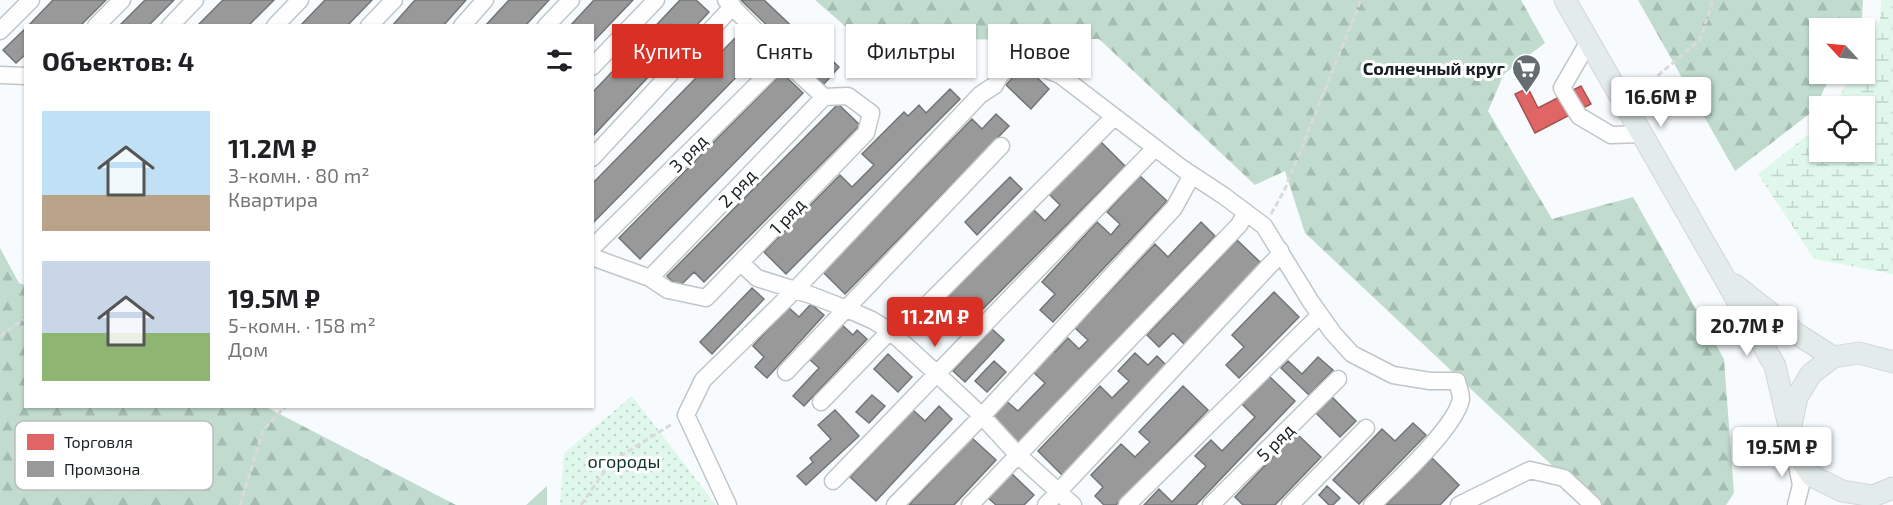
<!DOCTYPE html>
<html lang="ru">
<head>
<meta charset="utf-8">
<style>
	:root { --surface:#fff; --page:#f2f2f2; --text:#202124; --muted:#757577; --accent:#d93025 }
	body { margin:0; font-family:"Exo 2",sans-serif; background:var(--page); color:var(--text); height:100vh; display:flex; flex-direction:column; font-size:22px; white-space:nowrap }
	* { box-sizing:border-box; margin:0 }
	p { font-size:20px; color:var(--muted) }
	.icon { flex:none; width:33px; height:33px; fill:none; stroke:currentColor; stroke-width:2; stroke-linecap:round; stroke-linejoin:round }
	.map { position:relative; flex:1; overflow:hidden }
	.panel { position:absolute; left:24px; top:24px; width:570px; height:384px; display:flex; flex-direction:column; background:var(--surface); border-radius:0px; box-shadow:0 2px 4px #0004 }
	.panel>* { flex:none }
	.banner { position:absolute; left:612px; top:24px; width:570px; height:54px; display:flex; gap:12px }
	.needle { width:39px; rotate:296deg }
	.fabs { position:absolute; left:1809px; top:18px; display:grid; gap:12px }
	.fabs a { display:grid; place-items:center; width:66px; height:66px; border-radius:0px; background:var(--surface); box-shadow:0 2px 4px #0004; font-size:30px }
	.price { position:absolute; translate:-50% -51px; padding:0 14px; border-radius:6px; background:#fff; color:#222; font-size:20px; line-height:39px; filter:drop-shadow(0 2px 3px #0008) }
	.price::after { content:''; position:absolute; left:50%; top:36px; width:18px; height:14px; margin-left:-9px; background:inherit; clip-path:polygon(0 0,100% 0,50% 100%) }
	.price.selected { background:var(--accent); color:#fff }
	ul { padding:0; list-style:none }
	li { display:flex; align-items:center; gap:18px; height:150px; padding:0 18px }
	li span { display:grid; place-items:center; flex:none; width:168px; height:120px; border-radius:0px; color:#555 }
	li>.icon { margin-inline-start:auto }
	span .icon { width:72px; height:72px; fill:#fffc; stroke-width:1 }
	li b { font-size:26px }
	h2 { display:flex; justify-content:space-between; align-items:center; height:72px; padding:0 18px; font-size:26px }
	.chip { padding:0 21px; border-radius:0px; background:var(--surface); box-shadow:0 2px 4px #0004; font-size:21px; line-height:54px }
	.chip.selected { background:var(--accent); color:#fff }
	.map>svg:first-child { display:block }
	.forest { fill:url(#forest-firs) }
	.wetland { fill:url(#wetland-marsh) }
	.garden { fill:url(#garden-dots) }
	.shops { fill:#e06666; stroke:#a45152; stroke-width:1.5 }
	.industry { fill:#999; stroke:#727576; stroke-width:1.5 }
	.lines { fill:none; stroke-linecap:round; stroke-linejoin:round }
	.minor-casing { stroke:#c0c6c8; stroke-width:19 }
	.major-casing { stroke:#d3d5d7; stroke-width:23 }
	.path { stroke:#d9dada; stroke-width:3; stroke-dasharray:6 3; stroke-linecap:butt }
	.minor { stroke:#fefeff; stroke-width:16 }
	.major { stroke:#e3ebeb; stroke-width:21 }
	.labels { text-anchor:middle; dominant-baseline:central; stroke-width:6; stroke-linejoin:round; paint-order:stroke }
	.poi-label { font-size:18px; font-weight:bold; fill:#182024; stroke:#fff; text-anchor:end }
	.street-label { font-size:18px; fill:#182024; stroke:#fff }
	.park-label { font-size:18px; fill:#0e3523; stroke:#fff }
	.key { fill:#fff; stroke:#babcbd; stroke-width:1.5 }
	.key-label { font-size:16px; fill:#182024 }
</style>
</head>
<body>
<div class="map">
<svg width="1893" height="505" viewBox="0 0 1893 505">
	<defs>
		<pattern id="forest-firs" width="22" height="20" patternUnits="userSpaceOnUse" patternTransform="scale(1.5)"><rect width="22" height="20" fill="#c1dccf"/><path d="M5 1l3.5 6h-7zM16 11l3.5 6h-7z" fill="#a5bcb2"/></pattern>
		<pattern id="wetland-marsh" width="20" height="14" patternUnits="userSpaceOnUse" patternTransform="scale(1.5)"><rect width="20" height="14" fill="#e0f8ec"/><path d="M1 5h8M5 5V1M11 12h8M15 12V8" fill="none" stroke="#bfd4ca"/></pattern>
		<pattern id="garden-dots" width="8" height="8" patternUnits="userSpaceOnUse" patternTransform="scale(1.5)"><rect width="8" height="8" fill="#e0f8ec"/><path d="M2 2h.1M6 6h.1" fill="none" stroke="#bfd4ca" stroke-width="1.8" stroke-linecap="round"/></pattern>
	</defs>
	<rect width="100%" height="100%" fill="#f8fbfd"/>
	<path class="forest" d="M815,0H1521L1545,43L1504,74L1488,111L1552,219L1633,197L1724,359L1734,493L1726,505H1594L1305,233L1285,171L1255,185L1099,39L861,40Z
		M1638,0H1863L1862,17L1856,28H1820V74H1832L1812,112L1735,171Z
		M0,248L19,283L25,285L26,406L266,407L456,505H0Z
		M547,486V505H526Z"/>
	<path class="wetland" d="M1881,0H1893V274L1814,259L1758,174L1819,126L1820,152H1864V106H1834L1852,74H1864L1865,49L1880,20Z"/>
	<path class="garden" d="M632,396L716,505H560L564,453Z"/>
	<path class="shops" d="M1581,86L1591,104L1535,133L1515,94L1528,88L1538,108Z"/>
	<path class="industry" d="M53,0H106L80,26H28Z
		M145,0H174L148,26H119Z
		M223,0H274L248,26H197Z
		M325,0H372L347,26H300Z
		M415,0H466L443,26H392Z
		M509,0H549L525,26H485Z
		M594,0H633L592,43V26H570Z
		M680,0H696L709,12L592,137V93Z
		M741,0H764L802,36L790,48Z
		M26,28V54L16,63L3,50Z
		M737,36L757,56L592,224V184Z
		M814,43L839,67L824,84L798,61Z
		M1024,65L1049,89L1031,109L1006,85Z
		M782,73L803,93L640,259L619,238Z
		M950,89L960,99L786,274L764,252L840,175L852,187L874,165L862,154L904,112L908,116L919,105L926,113Z
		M838,104L860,125L704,282L694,272L678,288L667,276Z
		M996,114L1009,126L845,294L823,272L972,119L982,129Z
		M1101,142L1125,166L960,332L936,308L1034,210L1045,221L1060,205L1049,194Z
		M1140,176L1167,201L1053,322L1040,310L1055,294L1042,282L1097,222L1111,235L1120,224L1107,212Z
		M1010,177L1022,189L977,235L965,222Z
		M1201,222L1215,236L1019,443L991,416L1005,400L1018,411L1045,383L1031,370L1052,348L1055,352L1068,338L1079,349L1088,340L1075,328L1155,244L1168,257Z
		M1237,240L1262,264L1185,345L1173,333L1159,347L1147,335Z
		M752,288L764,299L712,354L700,342Z
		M1274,292L1299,317L1239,378L1226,365L1244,347L1232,335Z
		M811,304L824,315L767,378L755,367L764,357L753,346L788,307L799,317Z
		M841,324L853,335L857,330L867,339L804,406L793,396L819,368L809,359Z
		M992,329L1004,340L965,382L953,371Z
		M1135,353L1148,365L1157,356L1168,367L1063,476L1038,451L1100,386L1112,398L1129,381L1118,371Z
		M888,354L912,377L898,392L874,369Z
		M1318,357L1333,370L1309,395L1281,368L1288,361L1302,374Z
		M994,361L1006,372L987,392L975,381Z
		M1269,376L1295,401L1196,505H1144L1159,489L1172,502L1206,466L1195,456L1211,440L1222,451L1255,417L1242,404Z
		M1183,386L1208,410L1116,505H1104L1095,496L1103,487L1091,475L1121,444L1135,457L1150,442L1139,432Z
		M872,395L885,406L869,423L856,412Z
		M1332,397L1356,421L1340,437L1316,413Z
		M939,406L952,419L876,501L850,477L913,410L925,421Z
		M835,410L859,436L806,485L797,476L813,462L810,458L831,439L818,425Z
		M1413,423L1426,435L1359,504L1333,480L1382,429L1395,441Z
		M1296,433L1321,457L1275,505H1243L1235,497Z
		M972,438L996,460L954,505H909Z
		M1432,458L1459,485L1440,505H1386Z
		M1010,472L1034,495L1024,505H996L986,496Z
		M1327,486L1340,498L1333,505H1329L1319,495Z"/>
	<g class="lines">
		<defs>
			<path id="minor" d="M96,26L122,0
				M170,26L195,0
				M275,26L300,0
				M369,26L394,0
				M462,26L485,0
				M546,26L571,0
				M0,31L31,0
				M1589,41L1562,88L1579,116L1611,135L1642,134
				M592,67L656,0
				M0,75L26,76
				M592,158L733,6
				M592,248L783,59
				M592,257L650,278L668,290L706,298L866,133L871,113L848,96L824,97L783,59L726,0
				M741,263L757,278L808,294L847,309L872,320L890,331L936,373L982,416L1018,455L1073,505
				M650,278L824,97
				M896,336L1114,117
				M786,372L1001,146
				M821,402L890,331
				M1795,456L1801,485L1796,505
				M833,481L1155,148
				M728,505L686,415L703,380L795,290L980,95L995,85L1000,75L1019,59L1060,75L1183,169L1224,196L1264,226L1311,302L1333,333L1352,354L1393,375L1430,381H1457C1458,386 1461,393 1461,399C1456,427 1394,484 1372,505
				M895,505L982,416L1174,208L1192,175
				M970,505L1239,225L1246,212
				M1046,505L1270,265L1278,257L1280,250
				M1127,505L1320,315
				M1211,505L1338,379
				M1290,505L1366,428
				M1459,505L1530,470L1564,478L1593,505"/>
			<path id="major" d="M1565,0L1775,366L1795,452L1812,476L1842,491L1873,496L1893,488
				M1735,285L1797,334L1833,357
				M1791,425L1797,397L1811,374L1833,357L1859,353L1893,362"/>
		</defs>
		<use href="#minor" class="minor-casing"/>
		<use href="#major" class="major-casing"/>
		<path class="path" d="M1637,93L1700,40L1713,0
			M1271,214L1285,189L1361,0
			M0,336L26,318
			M240,505L263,430L286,406
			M581,505L611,462L672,424"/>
		<use href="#minor" class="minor"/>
		<use href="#major" class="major"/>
	</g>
	<defs>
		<symbol id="supermarket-pin" viewBox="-11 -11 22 30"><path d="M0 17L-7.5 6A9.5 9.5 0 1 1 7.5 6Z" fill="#666d70" stroke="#fff"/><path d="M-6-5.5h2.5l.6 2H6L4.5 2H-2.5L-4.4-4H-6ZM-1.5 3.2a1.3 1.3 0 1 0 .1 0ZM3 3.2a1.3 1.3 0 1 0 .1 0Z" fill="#fff"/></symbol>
	</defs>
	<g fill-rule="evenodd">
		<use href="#supermarket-pin" x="1510" y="52" width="33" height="45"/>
	</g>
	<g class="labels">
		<g class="poi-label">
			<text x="1505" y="68">Солнечный круг</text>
		</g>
		<g class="street-label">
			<text transform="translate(688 153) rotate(-45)">3 ряд</text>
			<text transform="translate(737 188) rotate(-46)">2 ряд</text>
			<text transform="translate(787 216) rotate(-46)">1 ряд</text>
			<text transform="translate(1275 442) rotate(-45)">5 ряд</text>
		</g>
		<g class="park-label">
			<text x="624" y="461">огороды</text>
		</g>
	</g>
	<rect x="15" y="421" width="198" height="69" rx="9" class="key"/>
	<rect x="27" y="434" width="27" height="16" fill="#e06666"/>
	<rect x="27" y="461" width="27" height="16" fill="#999"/>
	<g class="key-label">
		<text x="64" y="448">Торговля</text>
		<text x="64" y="475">Промзона</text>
	</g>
</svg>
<div class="fabs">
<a><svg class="needle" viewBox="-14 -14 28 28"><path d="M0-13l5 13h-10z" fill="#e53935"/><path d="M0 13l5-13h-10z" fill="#757577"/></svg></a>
<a><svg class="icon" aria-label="locate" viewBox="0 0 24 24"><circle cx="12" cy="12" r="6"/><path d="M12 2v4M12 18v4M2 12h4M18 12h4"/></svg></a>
</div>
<b class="price" style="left:1661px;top:128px">16.6M ₽</b>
<b class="price selected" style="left:935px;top:348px">11.2M ₽</b>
<b class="price" style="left:1747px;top:357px">20.7M ₽</b>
<b class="price" style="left:1782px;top:478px">19.5M ₽</b>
<div class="banner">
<a class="chip selected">Купить</a>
<a class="chip">Снять</a>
<a class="chip">Фильтры</a>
<a class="chip">Новое</a>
</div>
<section class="panel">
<h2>Объектов: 4<svg class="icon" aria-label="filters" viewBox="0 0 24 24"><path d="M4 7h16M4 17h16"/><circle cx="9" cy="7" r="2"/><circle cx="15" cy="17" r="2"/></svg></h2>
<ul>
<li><span style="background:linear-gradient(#bfe0f5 70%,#b9a48a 0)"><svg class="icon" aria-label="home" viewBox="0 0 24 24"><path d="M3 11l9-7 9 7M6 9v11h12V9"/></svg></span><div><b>11.2M ₽</b><p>3-комн. · 80 m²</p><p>Квартира</p></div></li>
<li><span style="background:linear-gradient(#c9d6e8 60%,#8fb573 0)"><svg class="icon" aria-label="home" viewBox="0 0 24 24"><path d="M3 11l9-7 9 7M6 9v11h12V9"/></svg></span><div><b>19.5M ₽</b><p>5-комн. · 158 m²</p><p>Дом</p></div></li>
</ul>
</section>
</div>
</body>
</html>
